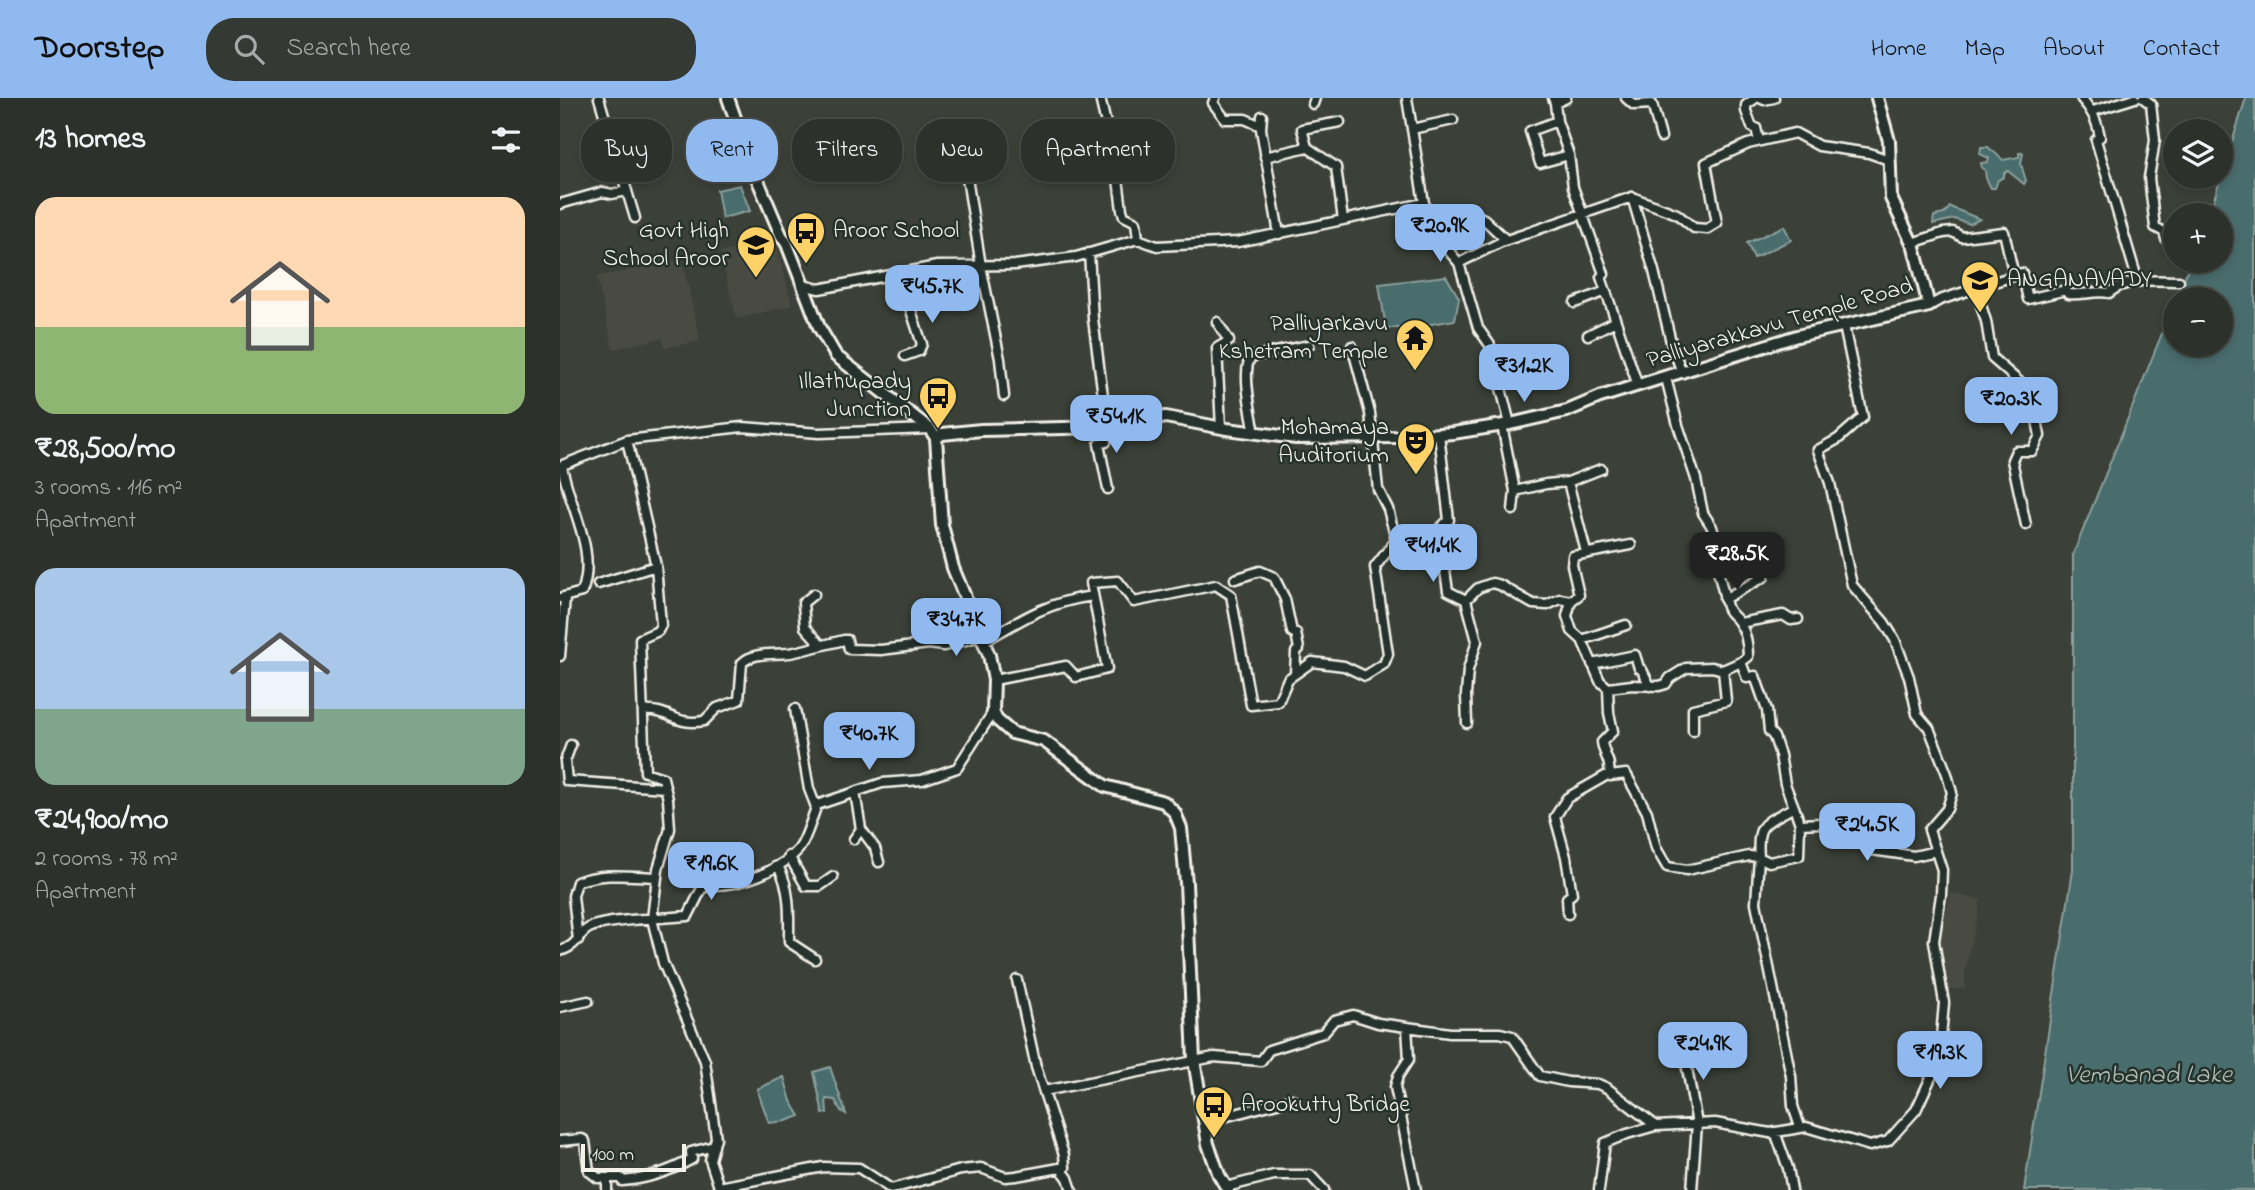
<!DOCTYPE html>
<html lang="en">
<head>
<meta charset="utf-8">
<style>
	:root { --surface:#2c312b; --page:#343933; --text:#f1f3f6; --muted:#a6a9a9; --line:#484c47; --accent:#90b9f0 }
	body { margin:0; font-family:"Indie Flower",sans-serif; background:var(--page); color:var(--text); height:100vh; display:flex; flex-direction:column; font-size:26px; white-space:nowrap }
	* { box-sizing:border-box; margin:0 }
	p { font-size:23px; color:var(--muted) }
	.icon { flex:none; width:38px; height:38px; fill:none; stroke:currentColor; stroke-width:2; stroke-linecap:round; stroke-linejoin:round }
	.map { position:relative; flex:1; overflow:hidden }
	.drawer { display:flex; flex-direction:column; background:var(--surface); width:560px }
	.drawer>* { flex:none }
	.top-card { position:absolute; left:21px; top:21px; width:665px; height:63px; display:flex; gap:14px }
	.controls { position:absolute; left:1603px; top:21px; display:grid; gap:14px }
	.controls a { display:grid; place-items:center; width:70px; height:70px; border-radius:50%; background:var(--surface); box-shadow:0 4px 10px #0003,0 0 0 2px var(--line); font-size:35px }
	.scale { position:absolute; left:21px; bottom:18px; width:105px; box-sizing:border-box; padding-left:7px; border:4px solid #f4f1e8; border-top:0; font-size:19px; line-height:24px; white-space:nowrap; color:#f4f1e8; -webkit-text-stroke:5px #26332d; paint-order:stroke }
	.price { position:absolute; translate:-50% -60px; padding:0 16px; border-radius:14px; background:var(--accent); color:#111; font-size:23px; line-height:46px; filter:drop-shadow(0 2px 4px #0008) }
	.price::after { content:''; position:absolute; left:50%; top:42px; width:21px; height:16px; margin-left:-10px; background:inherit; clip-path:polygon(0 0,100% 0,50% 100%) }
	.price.selected { background:#222; color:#fff }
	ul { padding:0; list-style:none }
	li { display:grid; align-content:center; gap:14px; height:371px; padding:0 35px }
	li span { display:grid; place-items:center; height:217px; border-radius:21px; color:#555 }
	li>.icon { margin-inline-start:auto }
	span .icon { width:126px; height:126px; fill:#fffc; stroke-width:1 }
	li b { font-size:30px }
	h2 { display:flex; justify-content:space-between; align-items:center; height:84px; padding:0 35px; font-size:30px }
	.pill { padding:0 24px; border-radius:28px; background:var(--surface); box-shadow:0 4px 10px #0003,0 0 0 2px var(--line); font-size:24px; line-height:63px }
	.pill.selected { background:var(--accent); color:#111 }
	header { display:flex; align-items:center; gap:42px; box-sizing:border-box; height:98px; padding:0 35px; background:var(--accent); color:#111 }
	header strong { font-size:33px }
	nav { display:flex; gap:38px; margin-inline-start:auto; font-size:24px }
	.search { width:490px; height:63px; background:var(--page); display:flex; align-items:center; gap:18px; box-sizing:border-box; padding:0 24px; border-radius:28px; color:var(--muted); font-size:26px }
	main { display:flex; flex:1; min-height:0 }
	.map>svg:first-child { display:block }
	.built { fill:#4a4b42 }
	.water { fill:#486c6d; stroke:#8da19e; stroke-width:2 }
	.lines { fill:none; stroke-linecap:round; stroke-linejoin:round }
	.street-casing { stroke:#f4f1e8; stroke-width:13 }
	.secondary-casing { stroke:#f4f1e8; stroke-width:16 }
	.street { stroke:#26332d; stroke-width:8 }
	.secondary { stroke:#26332d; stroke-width:10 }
	.labels { text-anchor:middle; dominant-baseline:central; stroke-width:5; stroke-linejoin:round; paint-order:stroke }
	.poi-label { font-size:24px; fill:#f4f1e8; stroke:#26332d; text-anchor:end }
	.street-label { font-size:24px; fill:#f4f1e8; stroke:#26332d }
	.water-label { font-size:26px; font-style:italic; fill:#afbcb7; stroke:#26332d }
</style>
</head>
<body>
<header>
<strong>Doorstep</strong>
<div class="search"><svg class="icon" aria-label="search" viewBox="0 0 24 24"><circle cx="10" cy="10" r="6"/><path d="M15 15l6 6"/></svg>Search here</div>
<nav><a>Home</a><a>Map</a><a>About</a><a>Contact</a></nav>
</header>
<main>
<section class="drawer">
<h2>13 homes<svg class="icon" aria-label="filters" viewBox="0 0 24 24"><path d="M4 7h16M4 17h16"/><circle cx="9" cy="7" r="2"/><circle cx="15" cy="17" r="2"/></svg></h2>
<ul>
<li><span style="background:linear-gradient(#ffd9b3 60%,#8fb573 0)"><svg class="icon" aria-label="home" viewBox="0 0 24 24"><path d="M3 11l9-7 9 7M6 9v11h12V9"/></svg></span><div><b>₹28,500/mo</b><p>3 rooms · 116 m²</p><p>Apartment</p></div></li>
<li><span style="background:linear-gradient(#a9c7e8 65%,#7fa58c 0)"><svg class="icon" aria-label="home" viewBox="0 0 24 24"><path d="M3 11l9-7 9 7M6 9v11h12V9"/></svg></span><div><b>₹24,900/mo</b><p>2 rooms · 78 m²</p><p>Apartment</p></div></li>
</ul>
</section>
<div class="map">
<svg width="1695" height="1092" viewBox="0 0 1695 1092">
	<rect width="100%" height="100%" fill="#3b4139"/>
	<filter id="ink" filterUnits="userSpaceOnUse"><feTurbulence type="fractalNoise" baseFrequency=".0143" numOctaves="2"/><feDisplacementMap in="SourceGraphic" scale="14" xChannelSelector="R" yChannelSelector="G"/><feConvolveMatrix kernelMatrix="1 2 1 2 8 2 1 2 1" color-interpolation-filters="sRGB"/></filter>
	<g filter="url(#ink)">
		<path class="built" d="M215,141L232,207L177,221L160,155Z
			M122,161L140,243L105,250L102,240L53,251L37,179Z
			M1391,795L1421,802L1405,873V891H1388L1377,856Z"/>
		<path class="water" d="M1686,0H1695V1092H1464L1513,772V457L1615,203V247H1661V201H1616L1631,163H1661V117H1649Z
			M1421,49H1428L1443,62L1459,59V55H1463L1461,66L1466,83L1464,86L1448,73L1444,75V79L1438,82L1435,90H1431L1426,80L1425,72L1422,70L1421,65L1428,64L1429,60L1420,56Z
			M180,87L190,113L162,120L157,92Z
			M1390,109L1420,121L1410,126L1394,121L1373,126L1374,118L1384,116Z
			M1224,128L1231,142L1194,160L1187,145Z
			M886,178L899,200L895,222L860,228L851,233L846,227L841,230H826L819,186Z
			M270,969L272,975L286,1016L281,1013L275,1002L266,1001L267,1015L263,1016L254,974Z
			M224,979L231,1003L240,1018L226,1023L209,1025L197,991Z"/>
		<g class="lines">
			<defs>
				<path id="street" d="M39,0L75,120
					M540,0L557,73L562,112L564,118L576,124L578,141
					M655,0L653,5L665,21H685L701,28
					M847,0L864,105L877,139L899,165L918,230L930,247L950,326
					M993,0L995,5L1006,0
					M1066,0L1074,7L1092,6L1101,39
					M1196,0L1186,7V13L1192,29L1196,30L1199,43
					M1200,0L1204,2L1214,0
					M1521,0C1532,12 1537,23 1540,39L1536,42L1578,184
					M1583,0L1591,6L1595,42L1589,80L1595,129L1604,134L1606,141L1615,145
					M995,5L997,23L1009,57L1013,89L1044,176L1041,179L1078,288
					M753,6L755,0
					M1533,13L1575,0
					M702,18L701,31L719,136
					M997,23L970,33L980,65L1009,57
					M852,31L893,22
					M401,42L421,168L440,261L444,298
					M747,49L776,69L783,122
					M705,59L747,49L742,31L780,24
					M1072,99L1094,173L1111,244L1122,275
					M0,106L42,94L52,96L67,93
					M904,111L924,121L946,142
					M1352,145L1383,135L1393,134L1402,139L1444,134L1454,178
					M529,155L533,221L547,329
					M899,165L941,144L1072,99L1117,116L1134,130L1147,131L1157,125L1146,65L1188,46L1235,35L1259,48L1309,55L1329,62
					M339,176L362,246L359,253L345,258
					M243,187L259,191L377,168L455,167L516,159L578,141L597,148L678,144L864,105
					M1416,191L1426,223L1432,260L1472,295L1480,338L1472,353H1456L1452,362L1466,427
					M1015,205L1046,193
					M1369,208L1380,202L1462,175L1468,201L1506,192L1508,196C1523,198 1535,192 1549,195C1568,179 1596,183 1619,183
					M657,224L669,243L657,250L661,330
					M1028,237L1056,223
					M1106,280L1118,327L1136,381L1143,415L1152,429L1160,456L1155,461L1167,509C1170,517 1174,517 1178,523C1186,533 1188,547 1188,559L1181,564L1187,580L1195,578L1207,612L1209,633L1214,639L1220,657L1225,686L1234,709
					M942,327L955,393L986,386L1008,384L1026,454
					M544,329L546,344L539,346L548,391
					M695,335C692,318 681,272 691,259L749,247
					M879,336L889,422L879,431L888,493L906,502L917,543L908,572L906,597L907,625
					M0,368L67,342
					M1008,384L1041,371
					M953,412L955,393
					M96,468L101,527L98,533L80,541L85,674L103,680L108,701L110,731L98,771L92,821L103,865L145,963L156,1040L150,1062L159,1089L263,1069L299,1070L331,1091L401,1072L421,1070L445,1079L456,1078L505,1069L504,1057L476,969L457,882
					M675,481L700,473L714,479L725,501L732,534L736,535L739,551L736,554L735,576
					M38,486L96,468L67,342L182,329L259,335L370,331
					M254,496L243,505L245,529L261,547
					M0,500L22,494C38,452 9,409 2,368
					M1164,501L1204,479
					M906,502L918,490L932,485L940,487L973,506L987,507L1000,501L1011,503L1007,518L1012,533L1022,542L1040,583L1048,590L1049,615L1053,633L1042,644C1043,652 1046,657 1048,663C1050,668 1049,673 1050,678L1066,676L1087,714L1096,750L1107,769L1127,772L1189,758L1199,759C1196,723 1205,726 1234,709L1240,726
					M1011,503L1019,497L1012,467L1013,458L1071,447
					M1180,525L1223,517L1231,522L1238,521
					M1022,542L1066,527
					M423,544C462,521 487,504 533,498
					M0,558L5,500
					M1032,566L1075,557L1079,570L1082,572L1090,588
					M434,582L506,568L516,579L547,571L531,485L558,483L574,504L656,487L671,497L691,607L718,604L728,581L752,564L784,568L805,578L824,566L828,556L815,469L836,442L828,411L818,391L810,315L792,248
					M1048,590L1072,587L1099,588L1106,586L1110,580L1126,570L1152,569L1163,572L1181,564
					M235,611L249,691L256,709
					M83,613C111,611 113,628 144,623L157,610L179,602L182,565C195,552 218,558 235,554C251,550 268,546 284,542H287L289,551L321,552L369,546L384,548L421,538
					M1133,633V611L1166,603L1163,572
					M11,647L5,663L7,683L105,690
					M301,731L315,750L319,764
					M294,741L301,731L295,694
					M229,758L246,788H260L273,779
					M215,769L219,770C231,792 229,819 229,844L255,861
					M1008,816L1007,800L1012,796L1006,759L995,719L1007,700L1049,676
					M18,842L13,798L17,784C43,774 69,778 97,779
					M0,853C19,847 17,837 29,830C45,821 108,820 128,818L142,790C153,786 163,787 174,785C195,781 224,768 238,752C246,743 252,719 257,707L322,685L362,682L397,670L433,614
					M0,909L28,903
					M847,929L849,961L838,978L835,989L856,1092
					M1123,948L1137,1026L1132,1092
					M484,993L654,959L701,963L709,952L763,935L774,922L793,917L818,925L890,935H940L952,938L980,978L1008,984L1038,986L1047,990L1096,1028L1155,1025L1210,1035L1246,1029L1310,1048L1328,1043L1356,1012L1379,962L1384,905L1374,843L1381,797L1382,772L1369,732L1387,711L1392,695L1387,676L1369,630L1357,616L1349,579L1335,542L1324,524L1292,487L1270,385L1258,352L1278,341L1303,319L1284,228
					M645,1024L732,1001
					M1240,1029L1233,1008L1231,978L1196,805L1199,759L1209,764L1239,758L1240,726L1304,723L1312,752L1354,758L1376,753
					M1215,1034L1228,1070L1232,1092
					M0,1043L22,1041L25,1043L29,1073L38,1080H61L62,1083C88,1081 109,1074 132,1061L131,1054L154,1048
					M501,1071L508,1080L512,1092
					M666,1089L714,1077H750L764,1092
					M47,1092V1080
					M1039,1092L1045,1045L1067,1036L1095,1028"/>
				<path id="secondary" d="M168,0L191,66L221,137L227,146L259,229L276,258L370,331L376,340L382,427L393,470L429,557L434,582L433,614L437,622L452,635L484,643L545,688L604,704L615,715L621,730L626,785L634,962L648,1046L659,1077L668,1092
					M376,340L382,336L421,332L547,329L606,319L667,331L736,340L839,339L893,335L950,326L1007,313L1040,299L1237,238L1369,208L1354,149L1331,100L1329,43L1317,0"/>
			</defs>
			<use href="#street" class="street-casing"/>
			<use href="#secondary" class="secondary-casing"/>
			<use href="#street" class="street"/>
			<use href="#secondary" class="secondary"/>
		</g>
	</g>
	<defs>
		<symbol id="bus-pin" viewBox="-11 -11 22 30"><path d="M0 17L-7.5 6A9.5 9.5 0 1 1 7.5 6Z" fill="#ffd166" stroke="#26332d"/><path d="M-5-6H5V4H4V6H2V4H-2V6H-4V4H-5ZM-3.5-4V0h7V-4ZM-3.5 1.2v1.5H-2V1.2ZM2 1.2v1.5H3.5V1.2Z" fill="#111"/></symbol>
		<symbol id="school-pin" viewBox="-11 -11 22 30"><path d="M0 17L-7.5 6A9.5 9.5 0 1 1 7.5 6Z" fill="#ffd166" stroke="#26332d"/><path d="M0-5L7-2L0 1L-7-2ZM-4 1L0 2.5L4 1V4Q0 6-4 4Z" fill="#111"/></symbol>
		<symbol id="temple-pin" viewBox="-11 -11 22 30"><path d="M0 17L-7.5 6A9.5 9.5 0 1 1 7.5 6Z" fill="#ffd166" stroke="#26332d"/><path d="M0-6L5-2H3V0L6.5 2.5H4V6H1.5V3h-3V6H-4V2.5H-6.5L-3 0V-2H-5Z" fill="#111"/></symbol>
		<symbol id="theatre-pin" viewBox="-11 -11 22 30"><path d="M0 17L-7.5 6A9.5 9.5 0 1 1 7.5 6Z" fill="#ffd166" stroke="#26332d"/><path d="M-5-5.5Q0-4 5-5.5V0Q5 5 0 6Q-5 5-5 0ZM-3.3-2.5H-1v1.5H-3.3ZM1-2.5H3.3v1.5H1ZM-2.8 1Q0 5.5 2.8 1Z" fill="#111"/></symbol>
	</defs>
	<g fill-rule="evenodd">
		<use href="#bus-pin" x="224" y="111" width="44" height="60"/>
		<use href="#school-pin" x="174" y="125" width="44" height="60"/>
		<use href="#school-pin" x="1398" y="160" width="44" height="60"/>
		<use href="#temple-pin" x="833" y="218" width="44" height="60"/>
		<use href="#bus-pin" x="356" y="276" width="44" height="60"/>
		<use href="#theatre-pin" x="834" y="322" width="44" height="60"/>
		<use href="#bus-pin" x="632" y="985" width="44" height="60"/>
	</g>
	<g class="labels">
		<g class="poi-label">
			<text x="169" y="133">Govt High<tspan x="169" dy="28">School Aroor</tspan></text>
			<text x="273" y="133" text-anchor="start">Aroor School</text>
			<text x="1447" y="182" text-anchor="start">ANGANAVADY</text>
			<text x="828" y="226">Palliyarkavu<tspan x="828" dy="28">Kshetram Temple</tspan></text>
			<text x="351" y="284">Illathupady<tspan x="351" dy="28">Junction</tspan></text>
			<text x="829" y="330">Mohamaya<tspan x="829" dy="28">Auditorium</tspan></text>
			<text x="681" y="1007" text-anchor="start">Arookutty Bridge</text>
		</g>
		<g class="street-label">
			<text transform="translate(1220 226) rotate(-16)">Palliyarakkavu Temple Road</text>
		</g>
		<g class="water-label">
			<text x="1589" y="978">Vembanad Lake</text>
		</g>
	</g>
</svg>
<div class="controls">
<a><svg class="icon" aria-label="layers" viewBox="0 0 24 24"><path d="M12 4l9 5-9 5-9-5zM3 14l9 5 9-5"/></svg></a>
<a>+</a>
<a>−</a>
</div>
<div class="scale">100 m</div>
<b class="price" style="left:880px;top:166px">₹20.9K</b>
<b class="price" style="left:372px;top:227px">₹45.7K</b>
<b class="price" style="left:964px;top:306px">₹31.2K</b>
<b class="price" style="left:1451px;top:339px">₹20.3K</b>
<b class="price" style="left:556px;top:357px">₹54.1K</b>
<b class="price" style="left:873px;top:486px">₹41.4K</b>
<b class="price selected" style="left:1177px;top:494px">₹28.5K</b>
<b class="price" style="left:396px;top:560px">₹34.7K</b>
<b class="price" style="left:309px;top:674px">₹40.7K</b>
<b class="price" style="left:1307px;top:765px">₹24.5K</b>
<b class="price" style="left:151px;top:804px">₹19.6K</b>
<b class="price" style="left:1143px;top:984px">₹24.9K</b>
<b class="price" style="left:1380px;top:993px">₹19.3K</b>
<div class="top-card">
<a class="pill">Buy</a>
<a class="pill selected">Rent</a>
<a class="pill">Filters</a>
<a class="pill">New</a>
<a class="pill">Apartment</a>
</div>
</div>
</main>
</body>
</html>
